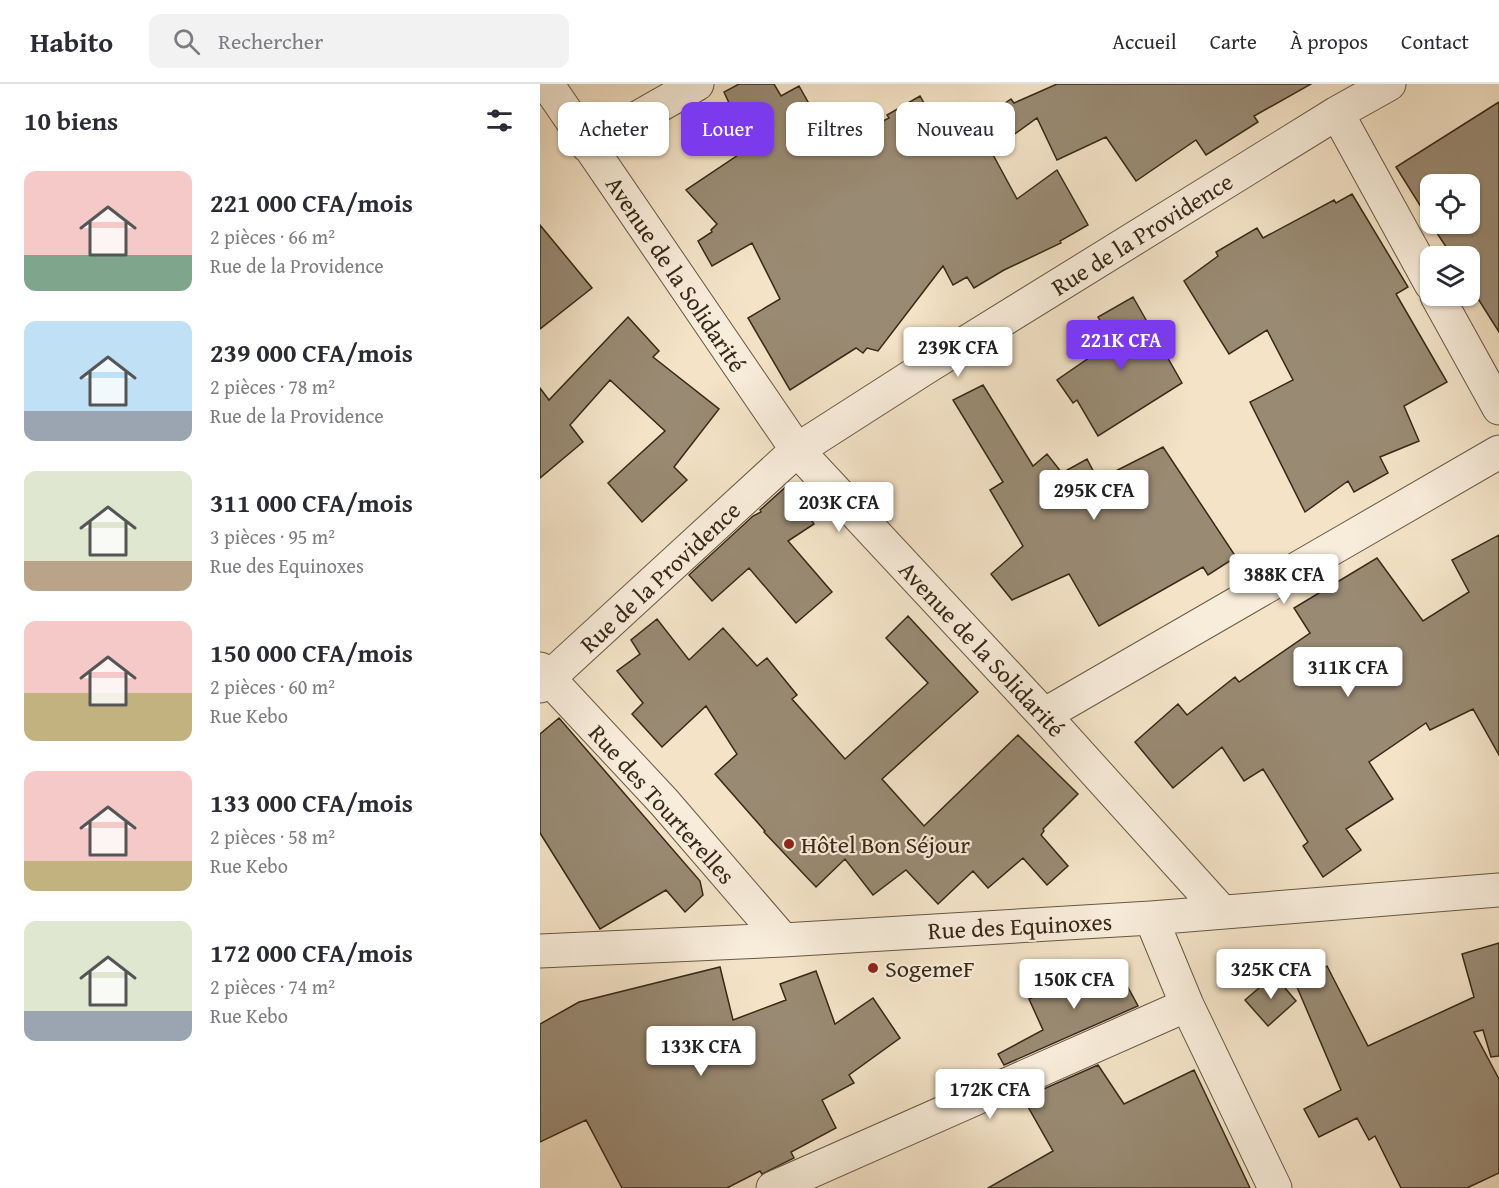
<!DOCTYPE html>
<html lang="fr">
<head>
<meta charset="utf-8">
<style>
	:root { --surface:#fff; --page:#f2f2f3; --text:#2b2b33; --muted:#7c7c81; --line:#e1e1e2; --accent:#7c3aed }
	body { margin:0; font-family:"Gentium Book Plus",serif; background:var(--page); color:var(--text); height:100vh; display:flex; flex-direction:column; font-size:22px; white-space:nowrap }
	* { box-sizing:border-box; margin:0 }
	p { font-size:20px; color:var(--muted) }
	.icon { flex:none; width:33px; height:33px; fill:none; stroke:currentColor; stroke-width:2; stroke-linecap:round; stroke-linejoin:round }
	.map { position:relative; flex:1; overflow:hidden }
	.panel { display:flex; flex-direction:column; background:var(--surface); width:540px }
	.panel>* { flex:none }
	.banner { position:absolute; left:18px; top:18px; width:570px; height:54px; display:flex; gap:12px }
	.fabs { position:absolute; left:880px; top:90px; display:grid; gap:12px }
	.fabs a { display:grid; place-items:center; width:60px; height:60px; border-radius:12px; background:var(--surface); box-shadow:0 2px 4px #0004; font-size:30px }
	.price { position:absolute; translate:-50% -51px; padding:0 14px; border-radius:6px; background:#fff; color:#222; font-size:20px; line-height:39px; filter:drop-shadow(0 2px 3px #0008) }
	.price::after { content:''; position:absolute; left:50%; top:36px; width:18px; height:14px; margin-left:-9px; background:inherit; clip-path:polygon(0 0,100% 0,50% 100%) }
	.price.current { background:var(--accent); color:#fff }
	ul { padding:0; list-style:none }
	li { display:flex; align-items:center; gap:18px; height:150px; padding:0 24px }
	li span { display:grid; place-items:center; flex:none; width:168px; height:120px; border-radius:12px; color:#555 }
	li>.icon { margin-inline-start:auto }
	span .icon { width:72px; height:72px; fill:#fffc; stroke-width:1 }
	li b { font-size:26px }
	h2 { display:flex; justify-content:space-between; align-items:center; height:72px; padding:0 24px; font-size:26px }
	.chip { padding:0 21px; border-radius:12px; background:var(--surface); box-shadow:0 2px 4px #0004; font-size:21px; line-height:54px }
	.chip.current { background:var(--accent); color:#fff }
	header { display:flex; align-items:center; gap:36px; box-sizing:border-box; height:84px; padding:0 30px; background:var(--surface); border-bottom:2px solid var(--line) }
	header strong { font-size:28px }
	nav { display:flex; gap:33px; margin-inline-start:auto; font-size:21px }
	.search { width:420px; height:54px; background:var(--page); display:flex; align-items:center; gap:15px; box-sizing:border-box; padding:0 21px; border-radius:12px; color:var(--muted); font-size:22px }
	main { display:flex; flex:1; min-height:0 }
	.map>svg:first-child { display:block }
	.building { fill:#998a73; stroke:#372917; stroke-width:1.5 }
	.lines { fill:none; stroke-linecap:round; stroke-linejoin:round }
	.minor-casing { stroke:#665843; stroke-width:35 }
	.minor { stroke:#f8eddb; stroke-width:33 }
	.poi-dot { fill:#8f2418; stroke:#f8eddb; stroke-width:2 }
	.labels { text-anchor:middle; dominant-baseline:central; stroke-width:4.5; stroke-linejoin:round; paint-order:stroke }
	.street-label { font-size:24px; fill:#372917; stroke:#f8eddb }
	.poi-label { font-size:24px; fill:#372917; stroke:#f8eddb; text-anchor:start }
</style>
</head>
<body>
<header>
<strong>Habito</strong>
<div class="search"><svg class="icon" aria-label="search" viewBox="0 0 24 24"><circle cx="10" cy="10" r="6"/><path d="M15 15l6 6"/></svg>Rechercher</div>
<nav><a>Accueil</a><a>Carte</a><a>À propos</a><a>Contact</a></nav>
</header>
<main>
<section class="panel">
<h2>10 biens<svg class="icon" aria-label="filters" viewBox="0 0 24 24"><path d="M4 7h16M4 17h16"/><circle cx="9" cy="7" r="2"/><circle cx="15" cy="17" r="2"/></svg></h2>
<ul>
<li><span style="background:linear-gradient(#f6c9c9 70%,#7fa58c 0)"><svg class="icon" aria-label="home" viewBox="0 0 24 24"><path d="M3 11l9-7 9 7M6 9v11h12V9"/></svg></span><div><b>221 000 CFA/mois</b><p>2 pièces · 66 m²</p><p>Rue de la Providence</p></div></li>
<li><span style="background:linear-gradient(#bfe0f5 75%,#9aa5b1 0)"><svg class="icon" aria-label="home" viewBox="0 0 24 24"><path d="M3 11l9-7 9 7M6 9v11h12V9"/></svg></span><div><b>239 000 CFA/mois</b><p>2 pièces · 78 m²</p><p>Rue de la Providence</p></div></li>
<li><span style="background:linear-gradient(#dfe7d0 75%,#b9a48a 0)"><svg class="icon" aria-label="home" viewBox="0 0 24 24"><path d="M3 11l9-7 9 7M6 9v11h12V9"/></svg></span><div><b>311 000 CFA/mois</b><p>3 pièces · 95 m²</p><p>Rue des Equinoxes</p></div></li>
<li><span style="background:linear-gradient(#f6c9c9 60%,#c2b280 0)"><svg class="icon" aria-label="home" viewBox="0 0 24 24"><path d="M3 11l9-7 9 7M6 9v11h12V9"/></svg></span><div><b>150 000 CFA/mois</b><p>2 pièces · 60 m²</p><p>Rue Kebo</p></div></li>
<li><span style="background:linear-gradient(#f6c9c9 75%,#c2b280 0)"><svg class="icon" aria-label="home" viewBox="0 0 24 24"><path d="M3 11l9-7 9 7M6 9v11h12V9"/></svg></span><div><b>133 000 CFA/mois</b><p>2 pièces · 58 m²</p><p>Rue Kebo</p></div></li>
<li><span style="background:linear-gradient(#dfe7d0 75%,#9aa5b1 0)"><svg class="icon" aria-label="home" viewBox="0 0 24 24"><path d="M3 11l9-7 9 7M6 9v11h12V9"/></svg></span><div><b>172 000 CFA/mois</b><p>2 pièces · 74 m²</p><p>Rue Kebo</p></div></li>
</ul>
</section>
<div class="map">
<svg width="959" height="1104" viewBox="0 0 959 1104">
	<rect width="100%" height="100%" fill="#f4e3c7"/>
	<filter id="stains"><feTurbulence type="fractalNoise" baseFrequency=".00333" numOctaves="4"/><feColorMatrix values="0 0 0 0 .2 0 0 0 0 .09 0 0 0 0 .02 0 0 0 .5 -.17"/></filter>
	<radialGradient id="worn" r=".72"><stop offset=".6" stop-color="#630" stop-opacity="0"/><stop offset="1" stop-color="#630" stop-opacity=".3"/></radialGradient>
	<path class="building" d="M199,0H234L241,12L259,2L293,62L349,34L347,31L380,12L407,59L471,15L474,19L517,0H771L714,32L718,38L666,71L656,56L596,97L566,53L517,76L497,34L451,67L477,115L517,86L548,141L520,157L521,159L464,186L434,204L427,193L413,201L403,182L338,267L327,264L323,269L316,264L250,306L208,234L240,215L212,159L172,182L158,157L172,148L171,146L177,140L146,106L204,67L187,39L196,34L184,8Z
		M959,18V248L930,202V172H912L891,140H930V100H891V139L856,83Z
		M812,110L868,203L856,210L907,298L864,322L879,357L840,373L848,389L814,408L808,397L765,428L710,318L753,296L727,246L689,270L644,197L678,172L676,168L717,144L723,154L794,116L796,119Z
		M0,141L52,204L0,245Z
		M593,213L642,299L558,352L537,316L533,319L517,296L572,258L558,233Z
		M88,233L119,267L113,273L179,325L134,383L147,396L102,438L68,399L125,347L70,296L30,341L43,358L0,394V304L9,316Z
		M443,301L493,382L507,370L522,389L547,375L558,396L623,363L696,473L668,491L663,483L559,542L529,490L472,516L451,490L483,462L450,406L463,398L413,316Z
		M249,400L274,440L248,457L292,508L256,539L209,484L172,517L149,491L213,432L221,428L220,426Z
		M959,451V671L933,625L890,646L886,639L829,678L853,715L806,745L821,766L783,793L763,762L768,758L723,685L704,697L682,663L633,704L595,658L638,620L647,631L695,593L699,598L770,549L754,524L837,474L883,537L929,508L912,476Z
		M368,532L438,608L342,695L384,742L478,651L538,710L503,745L504,747L501,751L528,782L507,801L483,774L448,804L433,787L398,820L366,786L333,811L305,775L276,803L224,748L225,747L175,690L197,670L166,622L122,663L92,630L103,619L77,587L100,570L91,556L117,535L149,576L183,544L217,582L227,574L257,611L252,615L305,675L388,599L346,554Z
		M19,634L160,797L163,811L145,828L126,806L60,845L0,749V650Z
		M959,859V972L951,973L943,946L934,948L959,995V1089L927,1104H861L835,1052L829,1056L817,1034L779,1053L764,1025L801,1006L757,903L787,882L828,962L934,913L922,870Z
		M576,881L598,922L464,981L458,970L503,946L489,915L533,895L536,901Z
		M180,883L193,936L246,916L240,900L276,887L295,940L333,914L360,954L309,991L314,999L282,1016L296,1044L251,1068L254,1074L222,1090L220,1087L187,1104H82L46,1036L0,1058V940L39,918Z
		M734,891L756,917L728,942L705,916Z
		M558,981L584,1020L654,986L710,1104H448L513,1067L483,1014Z"/>
	<g class="lines">
		<defs>
			<path id="minor" d="M7,0L257,366L504,631L682,828
				M797,29L891,200
				M48,62L157,0
				M897,212L959,324
				M0,585L124,718L243,856
				M0,602L257,366L385,284L797,29L849,0
				M504,631L959,368
				M611,834L647,921L735,1104
				M0,867L243,856L611,834L959,806
				M233,1104L647,921"/>
		</defs>
		<use href="#minor" class="minor-casing"/>
		<use href="#minor" class="minor"/>
	</g>
	<g class="poi-dot">
		<circle cx="249" cy="760" r="6"/>
		<circle cx="333" cy="884" r="6"/>
	</g>
	<g class="labels">
		<g class="street-label">
			<text transform="translate(602 150) rotate(-32)">Rue de la Providence</text>
			<text transform="translate(136 190) rotate(56)">Avenue de la Solidarité</text>
			<text transform="translate(120 493) rotate(-43)">Rue de la Providence</text>
			<text transform="translate(442 565) rotate(47)">Avenue de la Solidarité</text>
			<text transform="translate(122 720) rotate(48)">Rue des Tourterelles</text>
			<text transform="translate(480 842) rotate(-3)">Rue des Equinoxes</text>
		</g>
		<g class="poi-label">
			<text x="261" y="760">Hôtel Bon Séjour</text>
			<text x="345" y="884">SogemeF</text>
		</g>
	</g>
	<rect width="100%" height="100%" filter="url(#stains)"/>
	<rect width="100%" height="100%" fill="url(#worn)"/>
</svg>
<div class="fabs">
<a><svg class="icon" aria-label="locate" viewBox="0 0 24 24"><circle cx="12" cy="12" r="6"/><path d="M12 2v4M12 18v4M2 12h4M18 12h4"/></svg></a>
<a><svg class="icon" aria-label="layers" viewBox="0 0 24 24"><path d="M12 4l9 5-9 5-9-5zM3 14l9 5 9-5"/></svg></a>
</div>
<b class="price current" style="left:581px;top:287px">221K CFA</b>
<b class="price" style="left:418px;top:294px">239K CFA</b>
<b class="price" style="left:554px;top:437px">295K CFA</b>
<b class="price" style="left:299px;top:449px">203K CFA</b>
<b class="price" style="left:744px;top:521px">388K CFA</b>
<b class="price" style="left:808px;top:614px">311K CFA</b>
<b class="price" style="left:731px;top:916px">325K CFA</b>
<b class="price" style="left:534px;top:926px">150K CFA</b>
<b class="price" style="left:161px;top:993px">133K CFA</b>
<b class="price" style="left:450px;top:1036px">172K CFA</b>
<div class="banner">
<a class="chip">Acheter</a>
<a class="chip current">Louer</a>
<a class="chip">Filtres</a>
<a class="chip">Nouveau</a>
</div>
</div>
</main>
</body>
</html>
